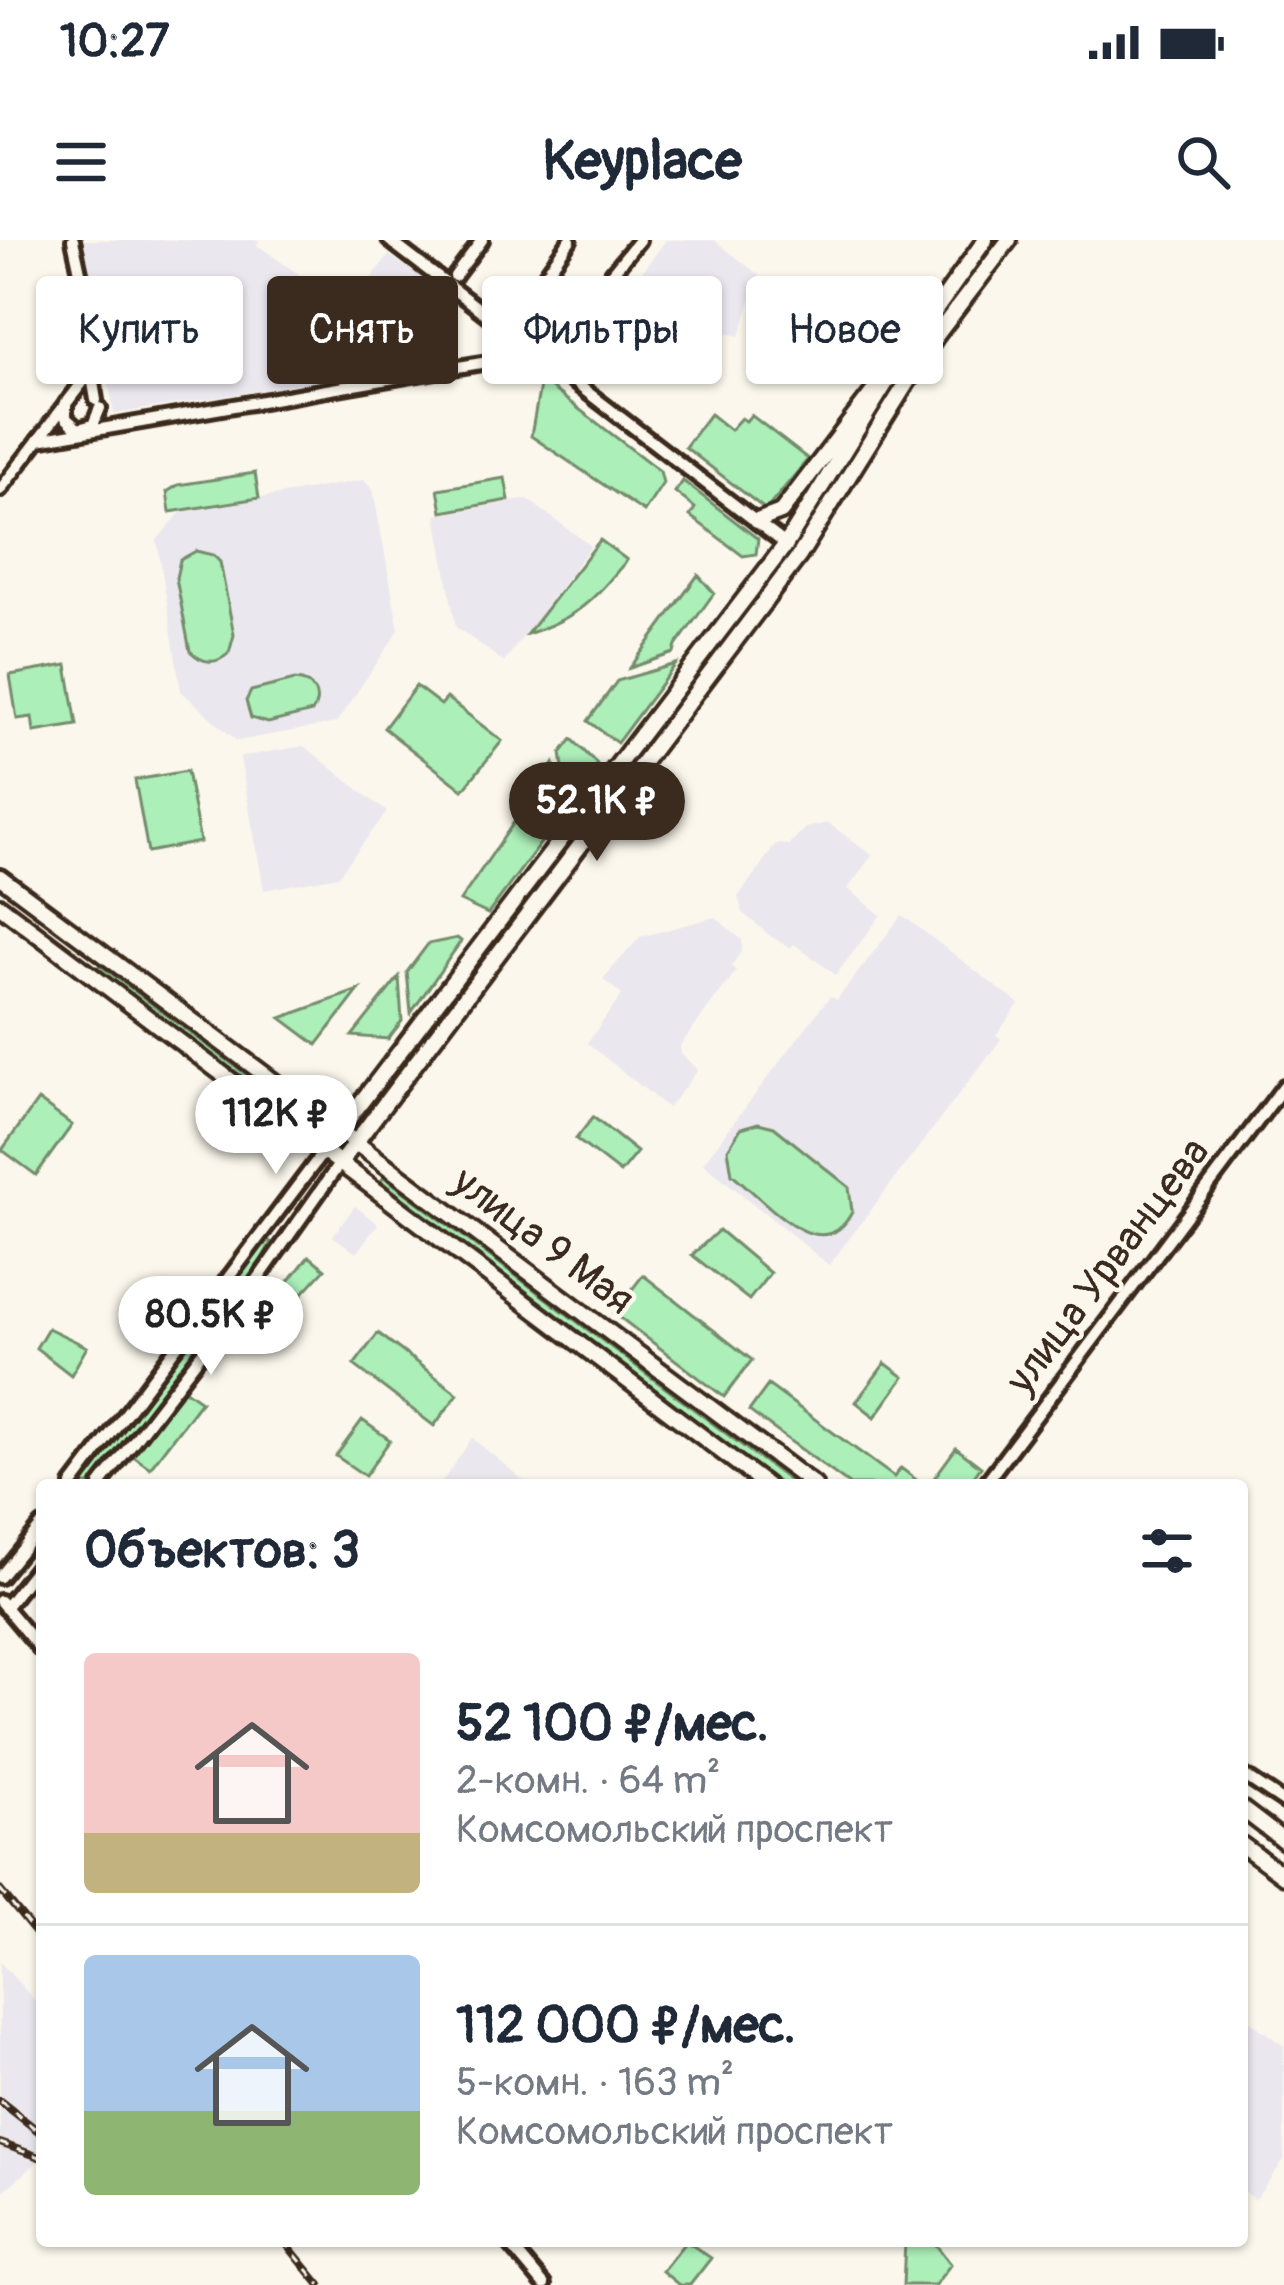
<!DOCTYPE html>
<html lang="ru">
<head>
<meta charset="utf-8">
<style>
	:root { --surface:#fff; --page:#f2f2f3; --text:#1f2937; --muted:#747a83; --line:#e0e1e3; --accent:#3b2a1e }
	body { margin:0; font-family:Pangolin,sans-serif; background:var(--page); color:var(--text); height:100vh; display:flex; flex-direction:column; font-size:45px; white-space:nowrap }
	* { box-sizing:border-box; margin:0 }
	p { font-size:39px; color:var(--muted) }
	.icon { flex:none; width:66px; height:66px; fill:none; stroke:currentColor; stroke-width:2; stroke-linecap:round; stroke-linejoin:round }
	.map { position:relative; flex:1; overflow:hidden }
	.panel { position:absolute; left:36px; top:1239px; width:1212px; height:768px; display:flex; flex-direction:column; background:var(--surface); border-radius:12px; box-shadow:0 3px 9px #0004 }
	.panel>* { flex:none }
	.banner { position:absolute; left:36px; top:36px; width:1212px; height:108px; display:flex; gap:24px }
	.price { position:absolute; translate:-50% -102px; padding:0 27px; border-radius:42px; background:#fff; color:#222; font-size:39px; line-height:78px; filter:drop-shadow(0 3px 6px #0008) }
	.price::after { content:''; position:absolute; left:50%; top:72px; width:36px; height:27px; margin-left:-18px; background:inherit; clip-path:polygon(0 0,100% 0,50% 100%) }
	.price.active { background:var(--accent); color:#fff }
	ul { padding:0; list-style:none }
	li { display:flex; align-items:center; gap:36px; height:300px; padding:0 48px }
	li+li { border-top:3px solid var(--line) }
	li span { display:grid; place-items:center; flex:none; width:336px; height:240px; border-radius:12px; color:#555 }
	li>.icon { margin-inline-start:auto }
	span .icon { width:144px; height:144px; fill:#fffc; stroke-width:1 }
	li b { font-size:51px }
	h2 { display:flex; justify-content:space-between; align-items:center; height:144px; padding:0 48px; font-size:51px }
	.tag { padding:0 42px; border-radius:12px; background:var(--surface); box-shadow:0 3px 9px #0004; font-size:42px; line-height:108px }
	.tag.active { background:var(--accent); color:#fff }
	.status { display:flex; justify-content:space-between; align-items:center; height:84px; padding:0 60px; background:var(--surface); direction:ltr }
	.status svg { height:33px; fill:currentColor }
	header { display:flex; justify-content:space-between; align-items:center; height:156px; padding:0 48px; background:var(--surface); font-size:54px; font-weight:800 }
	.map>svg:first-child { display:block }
	.built { fill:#eae7ee }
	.green { fill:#acefb9; stroke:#748c6c; stroke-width:3 }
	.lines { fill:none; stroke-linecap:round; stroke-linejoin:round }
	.minor-casing { stroke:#3b2a1e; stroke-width:20 }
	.major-casing { stroke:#3b2a1e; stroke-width:22 }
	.minor { stroke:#fbf7ec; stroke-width:10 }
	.major { stroke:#fbf7ec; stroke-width:14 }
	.rail-casing { stroke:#3b2a1e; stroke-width:8 }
	.rail { stroke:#fbf7ec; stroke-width:3; stroke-dasharray:9; stroke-linecap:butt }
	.labels { text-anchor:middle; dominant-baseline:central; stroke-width:9; stroke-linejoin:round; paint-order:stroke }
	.street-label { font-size:42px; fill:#3b2a1e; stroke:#fbf7ec }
</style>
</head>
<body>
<div class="status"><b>10:27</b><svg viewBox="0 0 49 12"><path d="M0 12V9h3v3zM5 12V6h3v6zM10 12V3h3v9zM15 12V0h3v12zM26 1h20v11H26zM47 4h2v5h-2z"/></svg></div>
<header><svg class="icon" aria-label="menu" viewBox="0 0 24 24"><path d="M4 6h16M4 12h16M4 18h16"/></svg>Keyplace<svg class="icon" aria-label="search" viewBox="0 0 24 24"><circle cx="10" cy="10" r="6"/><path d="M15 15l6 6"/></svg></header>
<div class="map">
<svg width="1284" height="2045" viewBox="0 0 1284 2045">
	<rect width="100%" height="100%" fill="#fbf7ec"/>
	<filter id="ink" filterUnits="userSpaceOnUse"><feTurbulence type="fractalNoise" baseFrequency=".00833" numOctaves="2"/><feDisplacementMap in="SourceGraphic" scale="24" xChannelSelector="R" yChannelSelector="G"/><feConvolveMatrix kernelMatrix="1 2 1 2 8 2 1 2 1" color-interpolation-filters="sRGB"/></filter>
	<g filter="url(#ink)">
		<path class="built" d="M84,0H259L257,5L348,69L389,15L437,49L418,105L421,124L114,174Z
			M666,0H714L759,35L740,96L708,88L697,104L627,52Z
			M364,240L373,250L399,390L336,483L237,501L181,451L157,300L181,272Z
			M527,259L591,306L504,422L456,387L436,275Z
			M304,506L387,572L338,636L264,650L240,517Z
			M828,583L872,615L848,649L881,675L836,735L794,704L790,708L769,695L743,673L738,657L776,604L789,605L805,588Z
			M902,675L1019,764L996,795L1001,799L829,1025L703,923L830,756L837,760Z
			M715,677L742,700V711L731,726L736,731L680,806L681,814L698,830L668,868L587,803L622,755L603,739L640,697Z
			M355,966L378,984L356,1013L333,996Z
			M472,1198L529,1245H440Z
			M0,1722L42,1769V1918L0,1954Z
			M1250,1781L1284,1806V1920L1255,1960L1242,1950V1792Z"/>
		<path class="green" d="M996,0H1000L916,116L812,288L807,285L914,113Z
			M541,140L660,231L663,243L644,272L531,196Z
			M710,174L730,190L741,178L746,181L751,175L808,219L766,270L685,207Z
			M255,233L259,258L170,272L167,252L178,245Z
			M505,238L509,260L442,272L438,249Z
			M683,241L758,299L756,314L743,316L690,276L695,268L675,252Z
			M600,300L627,320C593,360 578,378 527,394Z
			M196,311L213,315L220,322L234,395L229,413C216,425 203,424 190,411L176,338L180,320Z
			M698,335L714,353L676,406L674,413L630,428Z
			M676,424L617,503L588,481L617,441Z
			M67,425L77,485L34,492L32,477L17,479L10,435Z
			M295,440C314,441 322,457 312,472L268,483L251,478L246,461L251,451Z
			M416,446L441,465L447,458L502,501L463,550L384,488Z
			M572,499L597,524L568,564L561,513Z
			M554,524L562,574L488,674L460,661Z
			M187,531L200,602L148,612L135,540Z
			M457,698L461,701L411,773L407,732L428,704Z
			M100,725L307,880L305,883L97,729Z
			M399,737L402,781L388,799L352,796Z
			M359,750L317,805L281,778Z
			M38,860L72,885L36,935L2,910Z
			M593,877L637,912L620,933L576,899Z
			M758,883L774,887L849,947L852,972C822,1031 765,960 732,934L728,909L741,888Z
			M384,937L795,1245H781L381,941Z
			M719,990L770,1033L749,1060L692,1015Z
			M266,1000L271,1002L254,1034L105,1230L93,1245H80Z
			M309,1016L325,1029L290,1067L278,1055Z
			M643,1035L752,1120L724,1157L614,1073Z
			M48,1088L87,1107L71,1135L36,1108Z
			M378,1093L458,1154L434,1186L354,1125Z
			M885,1123L904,1137L875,1177L856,1162Z
			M768,1145L894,1237L901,1228L923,1245H850L749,1171Z
			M184,1149L201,1161L150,1228L133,1216Z
			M362,1180L390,1200L365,1236L336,1216Z
			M956,1208L981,1227L968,1245H929Z
			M686,2001L711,2018L690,2045H679L662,2031Z
			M905,2001H933L951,2024L935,2045H903Z"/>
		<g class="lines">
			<defs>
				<path id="minor" d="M389,0L788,306
					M455,36L482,0
					M507,89L570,0
					M492,119L501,95L498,83
					M550,122L594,66L595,54L639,0
					M90,125L96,160
					M66,163V178L78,189L93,185L100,168
					M38,200L539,113
					M0,250L85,139L91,83L73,0
					M72,1245L324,911
					M100,1245L251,1049L340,923
					M984,1245L1284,846
					M0,1337L42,1285
					M0,1361L42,1411
					M5,1368L42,1321
					M1242,1534L1284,1562
					M507,2001L544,2045"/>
				<path id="major" d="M757,281L781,272L876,148
					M0,637L814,1245
					M0,666L766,1245
					M324,911L786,304L899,122L985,0
					M340,923L799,316L936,96L1009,0
					M1242,1569L1284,1601
					M1242,1605L1284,1636"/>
			</defs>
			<use href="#minor" class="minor-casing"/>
			<use href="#major" class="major-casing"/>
			<use href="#minor" class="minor"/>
			<use href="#major" class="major"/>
			<defs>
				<path id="rail" d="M0,1650L42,1701
					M0,1861L42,1894
					M0,1903L42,1918
					M284,2001L320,2045"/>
			</defs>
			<use href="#rail" class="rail-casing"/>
			<use href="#rail" class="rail"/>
		</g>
	</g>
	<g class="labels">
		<g class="street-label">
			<text transform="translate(543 1001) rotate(37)">улица 9 Мая</text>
			<text transform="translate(1108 1026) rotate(-53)">улица Урванцева</text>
		</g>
	</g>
</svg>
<b class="price active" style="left:597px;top:624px">52.1K ₽</b>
<b class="price" style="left:276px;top:937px">112K ₽</b>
<b class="price" style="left:211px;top:1138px">80.5K ₽</b>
<div class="banner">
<a class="tag">Купить</a>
<a class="tag active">Снять</a>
<a class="tag">Фильтры</a>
<a class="tag">Новое</a>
</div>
<section class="panel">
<h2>Объектов: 3<svg class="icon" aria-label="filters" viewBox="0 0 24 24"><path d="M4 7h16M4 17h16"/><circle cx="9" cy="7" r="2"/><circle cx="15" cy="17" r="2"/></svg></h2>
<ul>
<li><span style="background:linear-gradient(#f6c9c9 75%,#c2b280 0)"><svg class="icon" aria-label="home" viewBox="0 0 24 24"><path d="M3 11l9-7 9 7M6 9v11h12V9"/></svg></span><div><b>52 100 ₽/мес.</b><p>2-комн. · 64 m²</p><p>Комсомольский проспект</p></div></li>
<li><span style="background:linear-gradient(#a9c7e8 65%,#8fb573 0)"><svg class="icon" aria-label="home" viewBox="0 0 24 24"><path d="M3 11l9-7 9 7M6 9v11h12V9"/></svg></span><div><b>112 000 ₽/мес.</b><p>5-комн. · 163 m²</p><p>Комсомольский проспект</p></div></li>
</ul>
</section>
</div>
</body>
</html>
